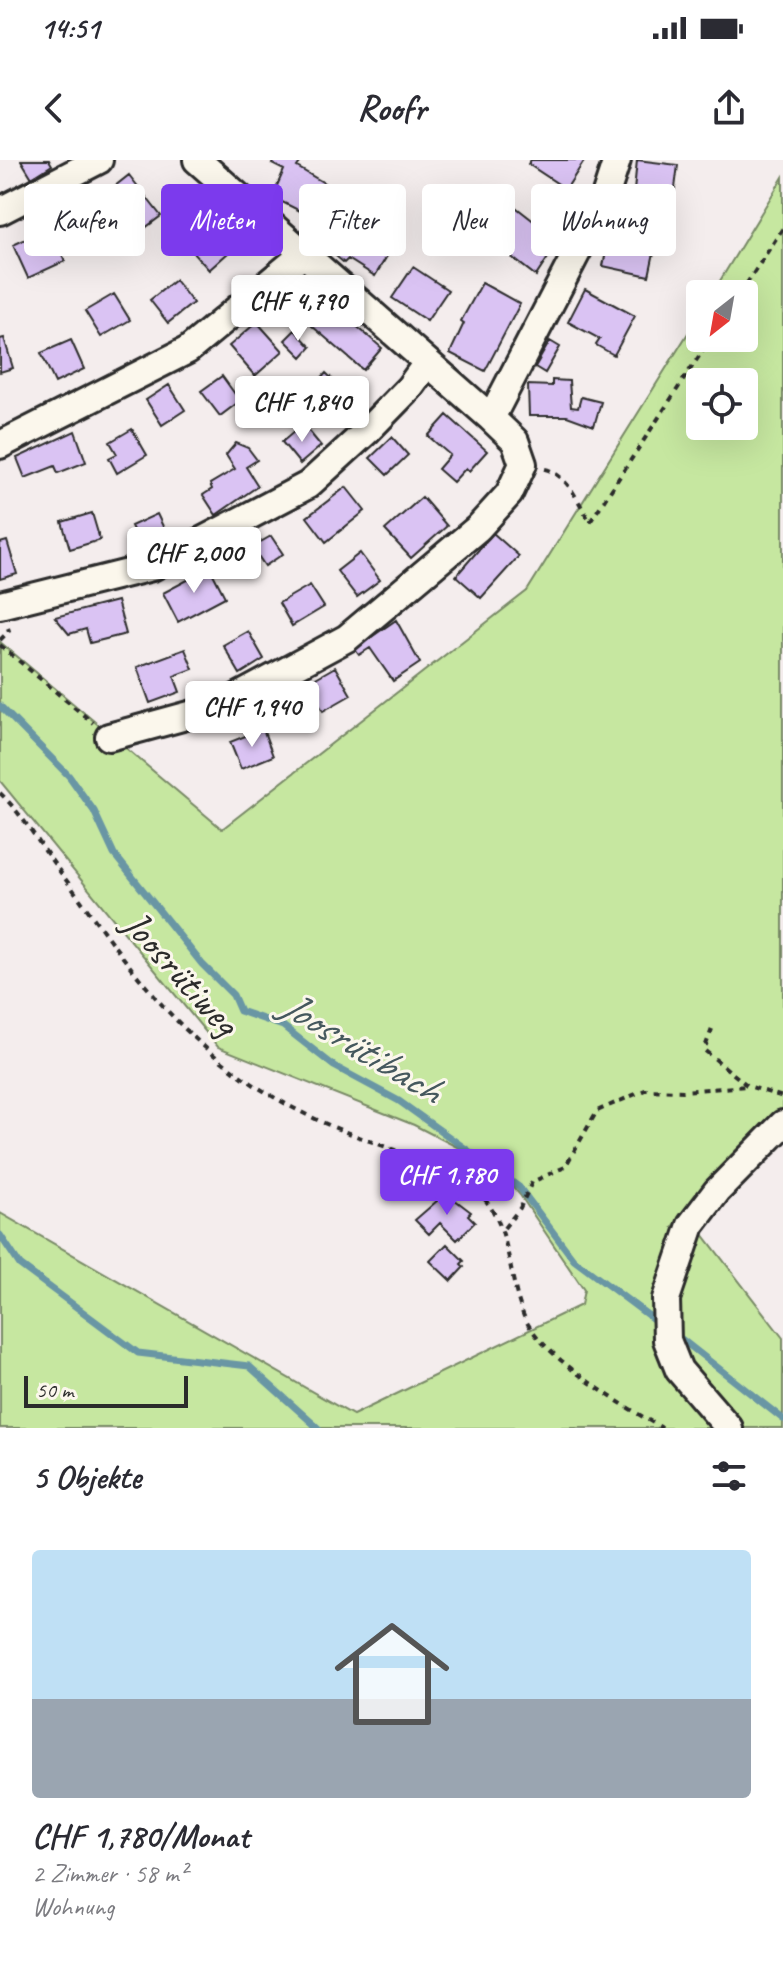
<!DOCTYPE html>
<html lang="de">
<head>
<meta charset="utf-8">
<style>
	:root { --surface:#fff; --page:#f2f2f3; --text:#2b2b33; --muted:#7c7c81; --line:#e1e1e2; --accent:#7c3aed }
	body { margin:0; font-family:Caveat,sans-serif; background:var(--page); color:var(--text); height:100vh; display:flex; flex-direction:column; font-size:30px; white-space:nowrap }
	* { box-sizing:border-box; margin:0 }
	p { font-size:26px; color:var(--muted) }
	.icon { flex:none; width:44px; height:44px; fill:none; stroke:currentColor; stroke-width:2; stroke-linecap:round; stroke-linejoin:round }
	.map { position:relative; height:1268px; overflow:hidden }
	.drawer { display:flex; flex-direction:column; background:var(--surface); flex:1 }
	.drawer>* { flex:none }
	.hud { position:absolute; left:24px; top:24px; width:736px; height:72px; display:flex; gap:16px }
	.needle { width:52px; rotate:211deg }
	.fabs { position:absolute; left:686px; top:120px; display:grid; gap:16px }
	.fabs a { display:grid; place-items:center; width:72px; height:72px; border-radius:8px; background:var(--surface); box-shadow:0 8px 32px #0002; font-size:40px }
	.scale { position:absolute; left:24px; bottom:20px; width:164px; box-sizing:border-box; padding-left:8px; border:4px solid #2b2b2b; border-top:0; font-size:22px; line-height:28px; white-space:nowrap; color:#2b2b2b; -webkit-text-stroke:6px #fbf7ec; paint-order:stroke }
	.price { position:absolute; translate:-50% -68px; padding:0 18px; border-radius:8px; background:#fff; color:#222; font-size:26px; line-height:52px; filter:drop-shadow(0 2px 4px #0008) }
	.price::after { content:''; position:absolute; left:50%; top:48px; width:24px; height:18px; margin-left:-12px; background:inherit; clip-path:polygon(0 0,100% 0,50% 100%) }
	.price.current { background:var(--accent); color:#fff }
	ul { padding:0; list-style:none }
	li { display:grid; align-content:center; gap:16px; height:424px; padding:0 32px }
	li+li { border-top:2px solid var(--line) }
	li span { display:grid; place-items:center; height:248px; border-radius:8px; color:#555 }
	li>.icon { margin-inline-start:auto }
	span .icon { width:144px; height:144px; fill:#fffc; stroke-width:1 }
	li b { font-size:34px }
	h2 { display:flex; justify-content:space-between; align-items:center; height:96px; padding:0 32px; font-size:34px }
	.chip { padding:0 28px; border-radius:8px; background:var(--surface); box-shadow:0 8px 32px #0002; font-size:28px; line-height:72px }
	.chip.current { background:var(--accent); color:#fff }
	.status { display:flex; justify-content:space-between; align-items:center; height:56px; padding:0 40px; background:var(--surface); direction:ltr }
	.status svg { height:22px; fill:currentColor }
	header { display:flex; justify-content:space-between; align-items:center; height:104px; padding:0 32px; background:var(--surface); font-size:36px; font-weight:600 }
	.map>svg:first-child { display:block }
	.green { fill:#c6e7a0; stroke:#788966; stroke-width:2; fill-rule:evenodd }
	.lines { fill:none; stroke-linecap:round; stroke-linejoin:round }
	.stream { stroke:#6996a4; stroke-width:7 }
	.building { fill:#dac3f3; stroke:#2b2b2b; stroke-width:2 }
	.street-casing { stroke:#2b2b2b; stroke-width:32 }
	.path { stroke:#2b2b2b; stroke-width:4; stroke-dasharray:6 6; stroke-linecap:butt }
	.street { stroke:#fbf7ec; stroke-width:26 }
	.labels { text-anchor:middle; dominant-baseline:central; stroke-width:6; stroke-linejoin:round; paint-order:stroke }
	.street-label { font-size:40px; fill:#2b2b2b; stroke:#fbf7ec }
	.water-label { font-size:42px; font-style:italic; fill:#45585d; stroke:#fbf7ec }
</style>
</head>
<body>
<div class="status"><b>14:51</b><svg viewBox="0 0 49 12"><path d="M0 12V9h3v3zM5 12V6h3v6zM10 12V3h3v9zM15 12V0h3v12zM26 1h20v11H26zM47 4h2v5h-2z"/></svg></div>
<header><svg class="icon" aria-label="back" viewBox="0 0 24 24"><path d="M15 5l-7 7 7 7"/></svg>Roofr<svg class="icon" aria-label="share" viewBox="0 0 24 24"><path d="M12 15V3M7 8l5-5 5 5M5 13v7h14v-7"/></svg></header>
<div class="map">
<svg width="783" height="1268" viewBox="0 0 783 1268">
	<rect width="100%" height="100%" fill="#f4eded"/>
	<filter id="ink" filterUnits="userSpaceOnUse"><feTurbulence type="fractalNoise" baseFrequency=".0125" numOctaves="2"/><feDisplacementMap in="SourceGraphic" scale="16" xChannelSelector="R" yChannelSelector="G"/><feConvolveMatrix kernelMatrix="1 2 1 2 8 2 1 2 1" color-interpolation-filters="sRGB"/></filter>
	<g filter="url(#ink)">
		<path class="green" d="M783,17V953L697,1035L673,1067L702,1073L783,1178V1268H0V1053L353,1255L581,1145L584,1130L520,1035L496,1007L414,965L218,887L0,621V482L222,669L527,431L700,154V178H744V134H712ZM700,222H744V266H700Z"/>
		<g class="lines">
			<path class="stream" d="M0,546L69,616L94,651L114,694L202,804L233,835L240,851L283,866L334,906L399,941L519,1027L574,1100L661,1165
				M0,1075L20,1105L138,1193L249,1206L318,1268
				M675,1174L783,1259"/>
		</g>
		<path class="building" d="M21,0H49L52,5L32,18Z
			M274,0H302L297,7L324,23L308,55L272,37L284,10L272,4Z
			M531,0H585L566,29L528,4Z
			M637,0L678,5L674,36L634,31Z
			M129,15L161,56L129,80L123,72L106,85L81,53Z
			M508,41L559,81L536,116L483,75Z
			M215,55L239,83L209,110L184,82Z
			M342,59L390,91L375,116L348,99L344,103L322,84Z
			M50,68L65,101L28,118L13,85Z
			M610,73L656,83L649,116L603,106Z
			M413,107L448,130L427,161L392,138Z
			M175,120L193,143L168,163L150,140Z
			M482,123L520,144L485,211L450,193L464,163L461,161Z
			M585,129L635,156L614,195L596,185L600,179L568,162Z
			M114,134L130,160L101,177L85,151Z
			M324,138L382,188L363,210L305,160Z
			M257,162L283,191L255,216L229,186Z
			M295,170L311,187L302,197L285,180Z
			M4,178L13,208L0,212V179Z
			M71,180L84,209L55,223L41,193Z
			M550,181L560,187L545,213L535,207Z
			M326,213L347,233L331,251L309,232Z
			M222,216L240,241L220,256L201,231Z
			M552,220L569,221L571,247L578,248L581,237L601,242L594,266L567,256H529L528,225L552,226Z
			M169,225L185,250L162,265L146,240Z
			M447,255L487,291L469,311L466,308L453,322L438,309L450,295L428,276Z
			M303,264L321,286L300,304L282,282Z
			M132,269L147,295L117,313L109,298L117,294L110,282Z
			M75,271L86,302L58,313L55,306L25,318L17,298Z
			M392,277L408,295L387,315L370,298Z
			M236,283L248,288L257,300L246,307L258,326L216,355L203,335L212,329L210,324L235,309L226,295Z
			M346,327L365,351L326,382L307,357Z
			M422,337L447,366L411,398L385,370Z
			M92,353L100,380L70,389L62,362Z
			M157,354L169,379L143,391L131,366Z
			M493,373L519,396L481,438L456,416Z
			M271,376L283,394L265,406L252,387Z
			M7,381L17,414L0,419V383Z
			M360,393L380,420L357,437L337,411Z
			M210,408L225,437L178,462L163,433Z
			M310,425L324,447L292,466L279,443Z
			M117,441L126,474L90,483L86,469L69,474L55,457Z
			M396,460L420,503L393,521L370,488L359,495L348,480L361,471L367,480Z
			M248,471L264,499L240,514L223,485Z
			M185,489L193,509L174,516L180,532L150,543L137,507Z
			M335,507L351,535L323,551L307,523Z
			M263,569L273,596L241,609L230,582Z
			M446,1033L471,1052L468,1055L475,1062L457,1080L440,1063L429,1074L415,1060Z
			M447,1084L464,1101L461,1104L464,1107L451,1121L430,1101Z"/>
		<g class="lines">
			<defs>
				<path id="street" d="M0,51L99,0
					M491,258L604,40L617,0
					M0,285L188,190L306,92
					M0,445L152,407L308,325L366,272L409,228L427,203
					M109,577L219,547L347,478L478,368L509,334L523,304L515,281L491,258L197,0
					M729,1268L679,1210L667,1180L666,1139L691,1065L717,1031L783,964"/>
			</defs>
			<use href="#street" class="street-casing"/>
			<path class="path" d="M740,134L783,68
				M545,309C567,314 579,343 590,362L711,178
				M0,480L9,471L8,468
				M0,485L93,563
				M0,633C22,654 38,682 55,705C108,776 154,849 224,903C260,932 308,958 351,974C386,988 458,1008 482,1036C512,1070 507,1114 523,1154C539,1196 624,1246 662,1268
				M712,869L704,890L748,926L783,937
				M504,1068L520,1048L532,1022L565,1007L597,951L645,930L683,931L748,926"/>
			<use href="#street" class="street"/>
		</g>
	</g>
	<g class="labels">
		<g class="street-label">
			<text transform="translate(181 813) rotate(48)">Joosrütiweg</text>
		</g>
		<g class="water-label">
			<text transform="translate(361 887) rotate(31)">Joosrütibach</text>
		</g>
	</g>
</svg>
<div class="fabs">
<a><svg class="needle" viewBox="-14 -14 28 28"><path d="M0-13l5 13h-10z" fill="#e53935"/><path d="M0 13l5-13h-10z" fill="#7c7c81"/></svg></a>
<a><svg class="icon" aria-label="locate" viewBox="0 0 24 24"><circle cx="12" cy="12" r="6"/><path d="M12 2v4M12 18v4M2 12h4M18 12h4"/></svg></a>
</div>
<div class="scale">50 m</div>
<b class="price" style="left:298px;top:183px">CHF 4,790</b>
<b class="price" style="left:302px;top:284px">CHF 1,840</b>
<b class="price" style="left:194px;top:435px">CHF 2,000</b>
<b class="price" style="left:252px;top:589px">CHF 1,940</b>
<b class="price current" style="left:447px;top:1057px">CHF 1,780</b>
<div class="hud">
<a class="chip">Kaufen</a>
<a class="chip current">Mieten</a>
<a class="chip">Filter</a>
<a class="chip">Neu</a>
<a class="chip">Wohnung</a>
</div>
</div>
<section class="drawer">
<h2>5 Objekte<svg class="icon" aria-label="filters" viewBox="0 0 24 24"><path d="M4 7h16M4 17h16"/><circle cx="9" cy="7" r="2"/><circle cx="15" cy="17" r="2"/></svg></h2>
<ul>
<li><span style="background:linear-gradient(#bfe0f5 60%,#9aa5b1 0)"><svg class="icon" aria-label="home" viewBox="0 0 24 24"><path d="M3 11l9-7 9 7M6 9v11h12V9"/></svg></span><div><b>CHF 1,780/Monat</b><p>2 Zimmer · 58 m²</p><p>Wohnung</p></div></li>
</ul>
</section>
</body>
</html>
